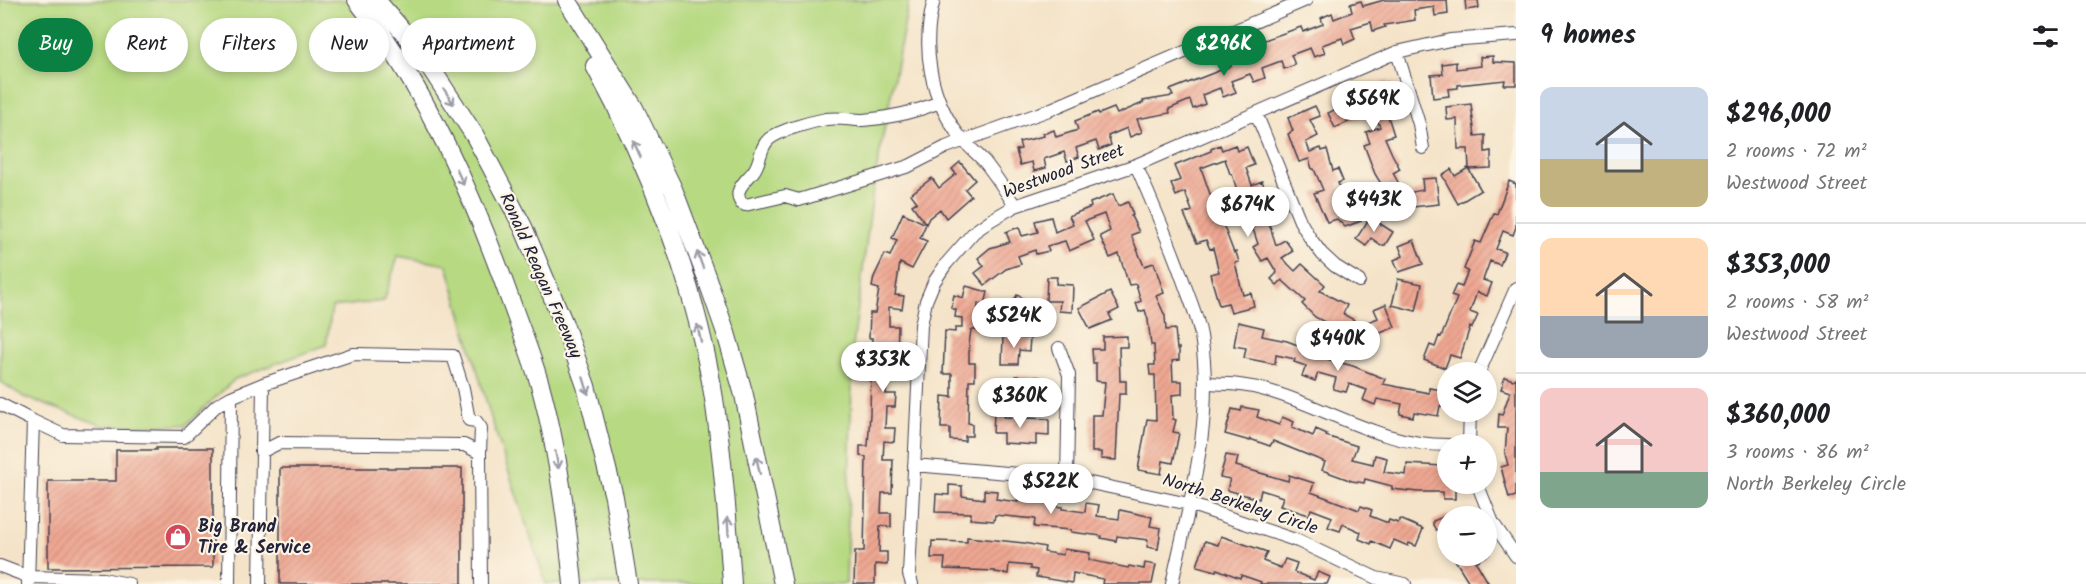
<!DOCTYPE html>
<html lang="en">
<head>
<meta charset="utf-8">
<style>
	:root { --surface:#fff; --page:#f6f6f6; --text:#202124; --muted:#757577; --line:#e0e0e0; --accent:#0b8043 }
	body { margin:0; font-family:Kalam,sans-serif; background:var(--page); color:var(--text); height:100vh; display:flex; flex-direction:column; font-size:22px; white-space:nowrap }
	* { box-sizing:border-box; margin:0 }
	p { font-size:20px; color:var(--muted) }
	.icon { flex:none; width:33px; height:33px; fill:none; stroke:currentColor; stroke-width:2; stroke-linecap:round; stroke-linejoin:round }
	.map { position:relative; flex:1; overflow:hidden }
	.side { display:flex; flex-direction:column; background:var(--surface); width:570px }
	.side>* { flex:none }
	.guide { position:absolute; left:18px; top:18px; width:570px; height:54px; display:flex; gap:12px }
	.fabs { position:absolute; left:1437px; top:362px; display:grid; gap:12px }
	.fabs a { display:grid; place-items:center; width:60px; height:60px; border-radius:50%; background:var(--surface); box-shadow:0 3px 9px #0003; font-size:30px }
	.price { position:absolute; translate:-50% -51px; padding:0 14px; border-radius:21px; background:#fff; color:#222; font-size:20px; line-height:39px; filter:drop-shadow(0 2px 3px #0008) }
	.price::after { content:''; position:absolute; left:50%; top:36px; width:18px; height:14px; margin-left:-9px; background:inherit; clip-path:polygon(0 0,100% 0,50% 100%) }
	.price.selected { background:var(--accent); color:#fff }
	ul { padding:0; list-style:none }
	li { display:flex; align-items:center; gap:18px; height:150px; padding:0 24px }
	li+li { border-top:2px solid var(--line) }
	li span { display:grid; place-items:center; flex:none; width:168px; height:120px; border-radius:12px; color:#555 }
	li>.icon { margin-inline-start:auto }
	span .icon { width:72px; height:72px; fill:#fffc; stroke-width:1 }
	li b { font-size:26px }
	h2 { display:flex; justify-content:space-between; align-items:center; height:72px; padding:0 24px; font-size:26px }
	.chip { padding:0 21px; border-radius:27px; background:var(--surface); box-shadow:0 3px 9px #0003; font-size:21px; line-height:54px }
	.chip.selected { background:var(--accent); color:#fff }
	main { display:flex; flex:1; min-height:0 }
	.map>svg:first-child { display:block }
	.green { fill:#b6d981; stroke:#6c7e5e; stroke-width:1.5 }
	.building { fill:url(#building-hatch) }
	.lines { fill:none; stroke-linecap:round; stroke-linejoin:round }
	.minor-casing { stroke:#423f50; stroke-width:14 }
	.highway-casing { stroke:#423f50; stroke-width:20 }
	.minor { stroke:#fff; stroke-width:12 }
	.highway { stroke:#fff; stroke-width:18 }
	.oneway { stroke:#9c9ca7 }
	.labels { text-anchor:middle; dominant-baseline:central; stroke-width:4.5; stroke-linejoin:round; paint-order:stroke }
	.street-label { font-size:18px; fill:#22223b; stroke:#fcf5e5 }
	.poi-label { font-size:18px; font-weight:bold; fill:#22223b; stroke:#fcf5e5; text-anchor:start }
</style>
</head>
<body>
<main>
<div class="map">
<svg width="1516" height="584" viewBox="0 0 1516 584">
	<defs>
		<pattern id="building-hatch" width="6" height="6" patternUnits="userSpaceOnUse" patternTransform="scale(1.5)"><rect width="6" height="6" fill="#eea792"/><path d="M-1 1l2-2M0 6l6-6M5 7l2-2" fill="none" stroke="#cc8f7f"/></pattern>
	</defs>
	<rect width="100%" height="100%" fill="#fcf5e5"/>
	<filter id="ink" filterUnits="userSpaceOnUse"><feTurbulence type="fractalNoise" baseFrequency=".0167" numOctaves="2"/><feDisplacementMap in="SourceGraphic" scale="12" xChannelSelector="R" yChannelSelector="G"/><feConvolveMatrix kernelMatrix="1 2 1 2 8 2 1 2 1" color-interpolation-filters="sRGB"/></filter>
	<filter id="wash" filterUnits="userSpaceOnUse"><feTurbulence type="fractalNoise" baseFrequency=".008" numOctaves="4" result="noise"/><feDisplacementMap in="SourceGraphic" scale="24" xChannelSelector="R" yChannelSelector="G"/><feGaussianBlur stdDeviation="1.35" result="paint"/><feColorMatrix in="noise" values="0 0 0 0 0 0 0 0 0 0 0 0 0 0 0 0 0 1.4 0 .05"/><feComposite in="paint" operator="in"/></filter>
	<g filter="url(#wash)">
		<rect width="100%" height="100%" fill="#f4e3c8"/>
		<path class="green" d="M0,0H909L874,183L853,346L846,584H546L491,418L447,265L398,256L384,301L332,307L326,345L235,379L186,425L104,426L24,397L0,381Z"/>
		<g id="blocks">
			<path class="building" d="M1384,0H1447L1448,14L1435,16L1434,7L1414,10L1415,20L1384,25L1385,27L1373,31L1371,22L1351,28L1355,39L1344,44L1342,38L1322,45L1325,53L1314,57L1310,48L1291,55L1295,65L1284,69L1281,61L1262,68L1265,78L1254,82L1250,74L1231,81L1236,92L1223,97L1220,88L1202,95L1205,104L1193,109L1190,100L1169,109L1170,113L1137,119L1142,132L1130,137L1127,128L1108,136L1111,145L1099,150L1096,141L1076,148L1079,157L1067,161L1064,152L1044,159L1046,168L1034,171L1032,162L1020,165L1016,150L1021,149L1019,142L1044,136L1043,134L1054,130L1056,137L1078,130L1075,121L1098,112L1099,114L1114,108L1117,114L1143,103V101L1173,96L1170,90L1231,66L1228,58L1260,45L1259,42L1301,27L1303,32L1323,24L1321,18L1332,13L1334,19L1352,12L1350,4L1361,1L1363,6Z
				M1465,0H1478L1479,8L1466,10Z
				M1493,56V62L1516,63V85H1504L1505,80L1458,85V88L1448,89L1449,96L1433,98L1431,75L1443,74L1442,64L1456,62V69L1481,66L1480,57Z
				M1387,82L1397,105L1386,110L1394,135L1385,138L1392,154L1400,169L1393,173L1399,184L1386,192L1375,174L1364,145L1370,143L1366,132L1380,127L1374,110L1335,128L1328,113L1341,107L1337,99L1349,94L1355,106L1380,95L1376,87Z
				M1471,104L1475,136L1485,135V152L1491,151V168L1469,169L1468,149H1458L1457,119L1447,120L1446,107Z
				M1315,106L1320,116L1310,120L1318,136L1306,142L1310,152L1321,148L1322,151L1327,149L1333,171L1338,169L1343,181L1338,183L1345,201L1353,198L1361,221L1345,227L1337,219L1327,222L1314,193L1323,190L1314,169H1312L1309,159L1299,162L1288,134L1293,131L1288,118Z
				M1220,145L1222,150L1235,145L1237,151L1247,147L1254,165L1246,168L1252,185L1262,181L1274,211L1266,214L1276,245L1285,240L1293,251L1282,258L1295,271L1302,264L1325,285L1320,291L1347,305L1343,314L1354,320L1347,334L1315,317L1302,304L1305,301L1282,280L1277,285L1271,279L1277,273L1268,258L1262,261L1253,247L1258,244L1244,202L1241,203L1232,174H1230L1225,159L1201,168L1219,220L1221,219L1234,253L1236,252L1239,262L1235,263L1243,295L1251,293L1254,306L1231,312L1228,303L1219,305L1210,274L1219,272L1213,248L1210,249L1206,240L1197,243L1184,214L1192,211L1185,192L1176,196L1171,184L1180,180L1174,166L1211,151V149Z
				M960,162L975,180L965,189L971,196L946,218L940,209L929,218L926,224L912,205L917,202L911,194L932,178L939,188L956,174L952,169Z
				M1468,168L1481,190L1458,204L1442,175L1451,169L1455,176Z
				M1436,178L1439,204L1413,207L1412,192L1423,190L1422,179Z
				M1509,181L1516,184V227L1513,235L1503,231L1496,249L1505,252L1500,265L1490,261L1483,280L1492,283L1487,296L1477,292L1470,312L1478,315L1472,328L1470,327L1460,358L1450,355L1445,368L1424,360L1430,345L1435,347L1439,336L1441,337L1457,298L1451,296L1456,285L1462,287L1468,271L1464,269L1475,241L1481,243L1494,213L1497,214Z
				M1113,194L1118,206L1128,202L1133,215L1131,216L1139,232L1131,235L1144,266L1154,263L1164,293L1156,296L1165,316L1166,330L1175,329L1177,349L1179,348V360L1172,361L1173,381H1182V394L1172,395L1173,419L1176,420L1173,432L1179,433L1173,463L1163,461L1161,474L1138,470L1147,419L1156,420L1155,375H1150L1149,365H1155L1154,345H1151L1148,320L1145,310L1139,312L1136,303L1141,301L1136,284L1129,285L1119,254L1110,258L1100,236L1110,231L1104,214L1085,221L1094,240L1069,251L1065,241L1047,246L1049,251L1036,254L1035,250L1018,256L1021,264L1006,269L985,285L975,273L984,266L978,258L990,248L1010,242L1006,232L1019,227L1022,236L1038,232L1035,221L1051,217L1055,232L1073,224L1069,216L1091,207L1090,203Z
				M903,213L926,224L920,238L927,241L912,269L900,263L895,295L904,296L902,309L889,307V326H898L897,358H887V372L886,394H896L895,407H886L885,428H895L894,442L884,441L883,460H893L892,493H882L881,513H891V527L880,526L879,552H887V565L875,564V584H854L855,551H864L866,457L860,456V446H868L870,413L871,371H861V360H871L872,338H869L870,313H875L879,289L872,287L874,277L885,254L890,256L897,240L892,238Z
				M1369,219H1373L1393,232L1385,245H1381L1371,238L1366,246L1356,239Z
				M1414,240L1423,264L1399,272L1394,260L1403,256L1399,246Z
				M1047,277H1057L1056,284L1073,285L1072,312L1059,311L1060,301H1046Z
				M1398,279L1422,284L1416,311L1392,305Z
				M966,286L988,292L985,305L978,303L977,330H971L969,345V363H975V380H969L968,423L972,424V436H965V441L950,440V428H941L942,396L952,397V374H943L945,331L955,332V328H962V318L955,317L956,310L951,308L954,295L963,298Z
				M1110,292L1119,309L1109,314L1112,320L1090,329L1079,308Z
				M1017,295L1035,305L1029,316L1037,321L1030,332L1009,319L1016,306L1012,304Z
				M1386,304L1395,327L1373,336L1368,322L1378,318L1374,309Z
				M1238,322L1264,328L1262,336L1287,341L1324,355L1323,358L1353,366L1385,379L1383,384L1429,393V388L1448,391V407L1440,406L1438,416L1414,412L1413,417L1400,414L1402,404L1377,399L1375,405L1363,400L1367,390L1349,384L1346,392L1333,389L1336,378L1318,373L1315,381L1302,376L1306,366L1294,362L1295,359L1276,355L1275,364L1244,358L1246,348L1234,346Z
				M1127,336V347H1119L1120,381H1126V394H1119L1116,460L1101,459V452H1092V415H1102L1105,382L1096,381V363H1093L1092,349H1103V337Z
				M1003,337L1030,338L1029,351L1019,350L1018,364H1002Z
				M1016,376L1040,377L1039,388L1049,389V402L1024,401V386H1016Z
				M1505,377L1513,380L1516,378V496L1509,498L1501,467L1508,465L1505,454L1507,428H1498L1499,414L1502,415L1510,392L1501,389Z
				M1242,407L1259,410L1257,417L1279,425L1282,417L1294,422L1292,427L1313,436L1316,429L1327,434L1326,436L1357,446L1352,459L1373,464L1375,455L1387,458L1384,472L1406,475L1407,464L1443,466V477H1448V483H1455V499H1443V492H1418L1392,489V486L1365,479L1364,483L1352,481L1322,470L1325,462L1273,441L1270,446L1250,439V441L1225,434L1232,409L1241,411Z
				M994,413L1004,414V417L1049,419V436L1036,435V445L1003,443V433H993Z
				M156,448H213V567L48,568V481H116V450H156Z
				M1226,455L1238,457L1236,466L1288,481L1289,475L1314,483L1311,492L1359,510L1361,506L1372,510L1370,516L1388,523L1389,520L1398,523L1400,519L1423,529L1416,546L1409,543L1408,546L1394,540L1390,549L1372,541L1371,544L1359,539L1361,532L1343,524L1340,531L1328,527L1332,517L1311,509L1309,515L1280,506L1283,497L1261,490L1259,499L1227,490L1230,479L1220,477Z
				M280,468H462V584H280Z
				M949,485L962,486V496L984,499V490L997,491L996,499L1018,502L1019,492L1032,493L1051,496L1050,506L1063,507L1062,509L1085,512L1086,503L1099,505L1097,516L1119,519L1120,510L1152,517L1150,526L1161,528L1158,549L1147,547L1148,540L1117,536L1116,541L1101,538L1102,536L1071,532V530L1034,527L1035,519L995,515L994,521L970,519L971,513L935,512L936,494L949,495Z
				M1448,515V544L1441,530H1436L1433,525V521Z
				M1221,536L1267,552L1263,561L1281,568L1285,559L1297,563L1294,572L1314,580L1318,572L1330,577L1327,584H1260L1261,582L1241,575L1240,578L1217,569L1216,571L1197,566L1205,541L1218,545Z
				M967,537L1024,543L1045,547L1044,552L1063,555L1064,549L1090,553L1089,560L1128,568L1129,566L1144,569L1145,563L1156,565L1152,584H1102L1103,579L1073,573L1072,583L1036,577L1037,570L1030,569V566L1009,564L1008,574L995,572V571L944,569L945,558H931L932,541L967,542Z
				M1452,555H1488L1476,562L1489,584H1470Z"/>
		</g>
	</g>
	<g filter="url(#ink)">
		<use href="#blocks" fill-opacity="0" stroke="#423f50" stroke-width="1.5"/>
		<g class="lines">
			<defs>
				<path id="minor" d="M934,0C921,47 930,98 960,137C967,145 975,152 983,160C995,174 1005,190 1015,206
					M1397,52L1419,124L1423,148
					M940,102C916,112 888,118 863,120C851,120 838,117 826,119C811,122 780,130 769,139C759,148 761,163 753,172C745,182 733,190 741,203L745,205L785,196L799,200L909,166L946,147L1049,110L1306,0
					M1256,113L1300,221L1310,238L1322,254L1335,266L1359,281
					M1136,165C1153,204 1170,243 1184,283C1190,300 1198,318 1201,336C1215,420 1189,503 1172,584
					M1059,348L1069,375L1067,478
					M1479,372L1516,288
					M1205,383C1227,384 1247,384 1269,391C1331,409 1380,445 1448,445
					M263,384L353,354L453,356L463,388L469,420L476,421L481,428L480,453
					M231,397L263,384L260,584
					M0,404L33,421L28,584
					M33,421L63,435L184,437L217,405L231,397L229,584
					M1469,444L1470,411
					M261,452L279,443L464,445L480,453L481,584
					M914,465L1067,478L1189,504L1298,541L1376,578L1405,584
					M1477,483L1493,523L1516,556
					M0,566L29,577L103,579L129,584
					M912,584L909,574L921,325L926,301L934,282L946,264L974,232L991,220L1015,206L1136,165L1397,52L1450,40L1516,35"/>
				<path id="highway" d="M357,0C427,90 473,195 511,302C522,333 535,364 543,396C559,457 567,521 573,584
					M376,0L419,50L475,136L523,227L564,324L586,386L614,497L628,584
					M567,0L634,108L673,189L706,276L726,333L744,395L783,584
					M595,66C650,167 696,284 714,399C723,460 728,522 732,584"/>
			</defs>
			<use href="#minor" class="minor-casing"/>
			<use href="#highway" class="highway-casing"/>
			<use href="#minor" class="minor"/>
			<use href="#highway" class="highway"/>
		</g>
		<defs><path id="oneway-shaft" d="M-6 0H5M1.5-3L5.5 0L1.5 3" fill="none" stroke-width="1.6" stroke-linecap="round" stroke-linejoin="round" transform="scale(1.5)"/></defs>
		<g class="oneway">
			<use href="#oneway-shaft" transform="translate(449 97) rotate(57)"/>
			<use href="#oneway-shaft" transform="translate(637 149) rotate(-114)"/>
			<use href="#oneway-shaft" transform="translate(460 177) rotate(66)"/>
			<use href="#oneway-shaft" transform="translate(700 260) rotate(-110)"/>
			<use href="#oneway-shaft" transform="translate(699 333) rotate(-103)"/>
			<use href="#oneway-shaft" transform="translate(586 386) rotate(73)"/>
			<use href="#oneway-shaft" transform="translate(557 460) rotate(79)"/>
			<use href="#oneway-shaft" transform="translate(758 465) rotate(-102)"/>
			<use href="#oneway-shaft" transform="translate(728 526) rotate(-94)"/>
		</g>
	</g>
	<defs>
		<symbol id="shop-disc" viewBox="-11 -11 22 22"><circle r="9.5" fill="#d1495b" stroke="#fcf5e5"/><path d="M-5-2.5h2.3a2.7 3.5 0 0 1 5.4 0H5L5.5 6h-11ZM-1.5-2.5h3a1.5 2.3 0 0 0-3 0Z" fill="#fff"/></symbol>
	</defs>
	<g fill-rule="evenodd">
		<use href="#shop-disc" x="163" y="522" width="30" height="30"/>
	</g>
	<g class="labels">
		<g class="street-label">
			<text transform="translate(1064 172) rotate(-20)">Westwood Street</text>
			<text transform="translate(540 276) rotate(66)">Ronald Reagan Freeway</text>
			<text transform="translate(1240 505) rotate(18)">North Berkeley Circle</text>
		</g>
		<g class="poi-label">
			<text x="198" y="527">Big Brand<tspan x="198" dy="21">Tire &amp; Service</tspan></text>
		</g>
	</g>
</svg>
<div class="fabs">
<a><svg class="icon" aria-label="layers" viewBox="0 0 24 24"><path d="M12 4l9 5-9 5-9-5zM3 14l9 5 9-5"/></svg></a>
<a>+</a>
<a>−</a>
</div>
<b class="price selected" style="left:1224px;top:77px">$296K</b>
<b class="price" style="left:1373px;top:132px">$569K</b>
<b class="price" style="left:1374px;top:233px">$443K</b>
<b class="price" style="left:1248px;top:238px">$674K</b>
<b class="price" style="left:1014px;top:349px">$524K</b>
<b class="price" style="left:1338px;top:372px">$440K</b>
<b class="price" style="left:883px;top:393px">$353K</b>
<b class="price" style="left:1020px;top:429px">$360K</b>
<b class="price" style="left:1051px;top:515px">$522K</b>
<div class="guide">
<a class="chip selected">Buy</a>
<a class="chip">Rent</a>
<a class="chip">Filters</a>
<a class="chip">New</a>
<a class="chip">Apartment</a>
</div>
</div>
<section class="side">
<h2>9 homes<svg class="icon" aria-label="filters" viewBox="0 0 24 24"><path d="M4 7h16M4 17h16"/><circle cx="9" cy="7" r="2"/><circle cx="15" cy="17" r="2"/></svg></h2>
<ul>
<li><span style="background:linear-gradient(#c9d6e8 60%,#c2b280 0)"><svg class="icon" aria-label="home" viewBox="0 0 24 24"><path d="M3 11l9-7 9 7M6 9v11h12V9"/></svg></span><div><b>$296,000</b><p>2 rooms · 72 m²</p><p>Westwood Street</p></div></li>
<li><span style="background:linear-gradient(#ffd9b3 65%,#9aa5b1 0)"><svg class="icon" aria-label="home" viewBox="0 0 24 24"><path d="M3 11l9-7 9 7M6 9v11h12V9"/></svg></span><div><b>$353,000</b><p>2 rooms · 58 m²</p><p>Westwood Street</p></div></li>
<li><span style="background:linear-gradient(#f6c9c9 70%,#7fa58c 0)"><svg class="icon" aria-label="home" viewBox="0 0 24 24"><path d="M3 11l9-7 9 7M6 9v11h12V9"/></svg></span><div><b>$360,000</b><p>3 rooms · 86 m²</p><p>North Berkeley Circle</p></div></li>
</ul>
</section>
</main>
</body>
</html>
